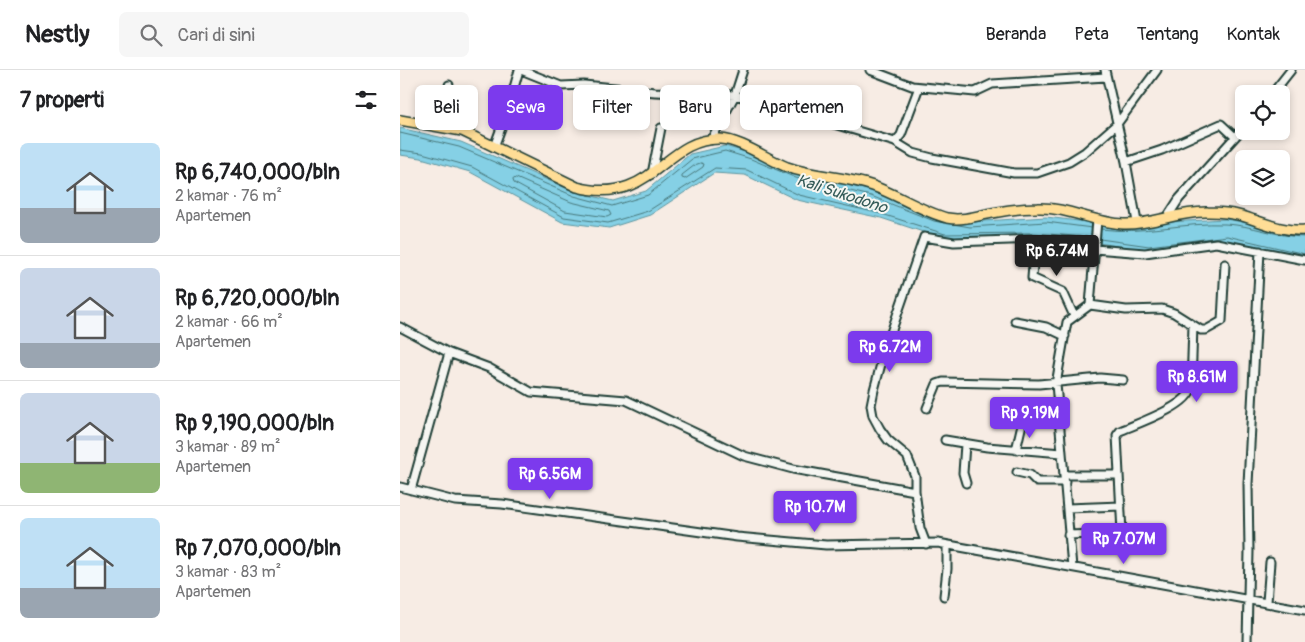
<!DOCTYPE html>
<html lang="id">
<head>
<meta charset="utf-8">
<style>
	:root { --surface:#fff; --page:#f6f6f6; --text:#202124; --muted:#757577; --line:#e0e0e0; --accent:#7c3aed }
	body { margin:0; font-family:Pangolin,sans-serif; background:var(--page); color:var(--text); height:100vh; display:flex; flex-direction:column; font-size:19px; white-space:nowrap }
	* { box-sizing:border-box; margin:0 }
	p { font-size:16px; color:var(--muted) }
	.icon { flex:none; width:28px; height:28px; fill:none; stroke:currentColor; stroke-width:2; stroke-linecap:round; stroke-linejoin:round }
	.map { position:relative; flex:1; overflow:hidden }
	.panel { display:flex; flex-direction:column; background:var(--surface); width:400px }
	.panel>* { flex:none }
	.guide { position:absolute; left:15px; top:15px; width:475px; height:45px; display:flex; gap:10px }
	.controls { position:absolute; left:835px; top:15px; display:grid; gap:10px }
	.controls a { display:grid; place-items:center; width:55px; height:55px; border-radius:8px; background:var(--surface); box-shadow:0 2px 8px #0003; font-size:25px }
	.price { position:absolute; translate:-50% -42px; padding:0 11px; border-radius:5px; background:var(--accent); color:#fff; font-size:16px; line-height:32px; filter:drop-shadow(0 1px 2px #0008) }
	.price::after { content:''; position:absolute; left:50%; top:30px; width:15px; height:11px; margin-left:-8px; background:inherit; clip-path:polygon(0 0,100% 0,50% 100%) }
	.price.active { background:#222; color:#fff }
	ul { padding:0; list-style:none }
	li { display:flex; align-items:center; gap:15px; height:125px; padding:0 20px }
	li+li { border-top:1px solid var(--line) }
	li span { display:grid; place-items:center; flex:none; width:140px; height:100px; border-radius:8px; color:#555 }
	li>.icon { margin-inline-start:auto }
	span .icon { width:60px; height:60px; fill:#fffc; stroke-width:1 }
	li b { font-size:21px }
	h2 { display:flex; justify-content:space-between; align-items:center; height:60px; padding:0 20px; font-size:21px }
	.chip { padding:0 18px; border-radius:8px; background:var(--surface); box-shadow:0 2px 8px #0003; font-size:18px; line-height:45px }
	.chip.active { background:var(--accent); color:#fff }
	header { display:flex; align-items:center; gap:30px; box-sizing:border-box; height:70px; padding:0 25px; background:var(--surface); border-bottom:1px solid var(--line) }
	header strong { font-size:24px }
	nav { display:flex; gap:28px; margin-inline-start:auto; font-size:18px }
	.search { width:350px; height:45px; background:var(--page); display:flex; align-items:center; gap:12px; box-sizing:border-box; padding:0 18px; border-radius:8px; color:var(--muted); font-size:19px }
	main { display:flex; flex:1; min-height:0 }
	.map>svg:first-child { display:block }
	.water { fill:#85d0e5; stroke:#5c959e }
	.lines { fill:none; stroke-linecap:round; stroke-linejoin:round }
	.shore { stroke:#48787b; stroke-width:1 }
	.minor-casing { stroke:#1f3d34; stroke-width:11 }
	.major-casing { stroke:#1f3d34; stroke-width:12 }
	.minor { stroke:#f6f6f2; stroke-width:7 }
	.major { stroke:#ffdd96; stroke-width:9 }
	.labels { text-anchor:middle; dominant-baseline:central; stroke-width:4; stroke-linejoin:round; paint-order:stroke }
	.water-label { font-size:16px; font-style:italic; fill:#335a57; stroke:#f6f6f2 }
</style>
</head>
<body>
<header>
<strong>Nestly</strong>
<div class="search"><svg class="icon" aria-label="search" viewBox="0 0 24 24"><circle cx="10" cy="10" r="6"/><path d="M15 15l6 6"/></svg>Cari di sini</div>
<nav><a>Beranda</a><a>Peta</a><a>Tentang</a><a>Kontak</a></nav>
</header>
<main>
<section class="panel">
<h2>7 properti<svg class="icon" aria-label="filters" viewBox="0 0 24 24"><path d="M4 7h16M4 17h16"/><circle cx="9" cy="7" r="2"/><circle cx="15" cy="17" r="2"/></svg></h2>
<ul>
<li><span style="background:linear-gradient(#bfe0f5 65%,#9aa5b1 0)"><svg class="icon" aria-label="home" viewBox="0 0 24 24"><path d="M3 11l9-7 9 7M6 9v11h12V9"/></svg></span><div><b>Rp 6,740,000/bln</b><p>2 kamar · 76 m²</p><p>Apartemen</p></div></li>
<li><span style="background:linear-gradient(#c9d6e8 75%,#9aa5b1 0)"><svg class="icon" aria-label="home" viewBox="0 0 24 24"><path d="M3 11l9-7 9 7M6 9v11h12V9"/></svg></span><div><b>Rp 6,720,000/bln</b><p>2 kamar · 66 m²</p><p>Apartemen</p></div></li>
<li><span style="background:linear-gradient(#c9d6e8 70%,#8fb573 0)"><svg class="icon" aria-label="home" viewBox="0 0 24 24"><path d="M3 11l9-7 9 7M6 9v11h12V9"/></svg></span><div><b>Rp 9,190,000/bln</b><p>3 kamar · 89 m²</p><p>Apartemen</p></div></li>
<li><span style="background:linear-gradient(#bfe0f5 70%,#9aa5b1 0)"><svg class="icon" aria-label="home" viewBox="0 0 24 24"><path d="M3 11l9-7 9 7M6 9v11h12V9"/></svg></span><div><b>Rp 7,070,000/bln</b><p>3 kamar · 83 m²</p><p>Apartemen</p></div></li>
</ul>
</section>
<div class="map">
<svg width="905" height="572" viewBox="0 0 905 572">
	<rect width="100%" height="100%" fill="#f7ece4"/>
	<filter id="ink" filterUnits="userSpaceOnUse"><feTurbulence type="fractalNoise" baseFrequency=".02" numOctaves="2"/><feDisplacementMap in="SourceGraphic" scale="10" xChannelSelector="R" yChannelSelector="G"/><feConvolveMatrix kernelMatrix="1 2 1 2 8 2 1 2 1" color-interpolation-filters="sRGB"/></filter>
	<g filter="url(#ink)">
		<path class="water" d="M0,58L61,72L175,122L213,131L246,121L290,84L325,76L352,84L397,103L472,121L536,147L569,152L646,147L711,155L825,149L905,162V189L826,171L749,181L692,172L544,169L481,148L397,130L345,105L314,103L250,145L209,158L162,152L70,102L21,88L0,85Z"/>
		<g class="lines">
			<path class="shore" d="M0,63L59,77L174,126L212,136L248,125L292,89L325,81L351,89L396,108L471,126L534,151L544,153
				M0,80L22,83L72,97L164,147L208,153L248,141L315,98L347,100L399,125L482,144L545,164L632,163L691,167
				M301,93L304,94L303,97L285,109L282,108V105L295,95Z
				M116,108L171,132L209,141L211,145L207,147L165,141L114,113L113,110Z
				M553,154L570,157L646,152L692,158
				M701,159C742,165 784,152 825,154C852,155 877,167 905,167
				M700,169L749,176L827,166L905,184"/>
			<defs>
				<path id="minor" d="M121,0L161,16L184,15L255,22L335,25L495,72L513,83L532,88L614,103H637L669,92L685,82L717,54L757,0
					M470,0L512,16L575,22L592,14L706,7
					M705,0L726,92L737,152
					M872,24L891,0
					M43,56L49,15
					M311,70L335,25L343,0
					M495,72L501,65L519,17
					M94,77L108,39L119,0
					M726,92L762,80L821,54L835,67
					M252,104L261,58
					M768,146L779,129L844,57
					M635,169L632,208L663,222L674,246
					M690,235L697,150
					M615,251L646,257L665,266
					M0,257L49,283L89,298L131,322L226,330L344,386L393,399L515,421L520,458L526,474
					M527,338L537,314L543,312L639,314L700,308L723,310
					M545,370L587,377L662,383
					M565,374L563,403L566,413
					M616,380L622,354
					M617,402L630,405L637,412H665
					M664,405H719
					M0,417L55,431L102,434L337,467L426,475L538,473L905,540
					M11,420L49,283
					M515,421V406L507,386L488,370L480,359L473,346L471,335L474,320L484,283L524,167L554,172L635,169L673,172L694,179L745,183L816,173L905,190
					M667,438L721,436
					M668,465L722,463L717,365L720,361C736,354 789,336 791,318L793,255
					M672,497L656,314L667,252L690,235L726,240L762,239L774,243L801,260H806L822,251L825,194
					M544,526L547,499V475
					M867,532L870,492
					M847,572L849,481L848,414L860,181"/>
				<path id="major" d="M0,50L62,61L177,117C253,137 263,68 320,69C341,70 367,89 387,97C415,107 445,106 473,116C498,125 521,141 547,148C562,151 577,146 592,143C607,140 623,138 638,138C667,137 695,153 724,154C752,155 779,141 808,142C819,142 831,143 842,146C862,152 883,162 905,160"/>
			</defs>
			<use href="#minor" class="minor-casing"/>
			<use href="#major" class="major-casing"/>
			<use href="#minor" class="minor"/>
			<use href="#major" class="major"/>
		</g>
	</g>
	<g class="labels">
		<g class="water-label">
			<text transform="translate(442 124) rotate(18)">Kali Sukodono</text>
		</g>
	</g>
</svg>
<div class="controls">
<a><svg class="icon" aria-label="locate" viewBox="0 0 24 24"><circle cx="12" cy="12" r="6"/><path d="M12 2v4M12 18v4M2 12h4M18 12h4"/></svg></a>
<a><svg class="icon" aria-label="layers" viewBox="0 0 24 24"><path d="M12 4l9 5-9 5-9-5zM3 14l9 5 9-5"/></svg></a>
</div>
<b class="price active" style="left:657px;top:207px">Rp 6.74M</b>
<b class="price" style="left:490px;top:303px">Rp 6.72M</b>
<b class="price" style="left:797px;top:333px">Rp 8.61M</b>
<b class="price" style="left:630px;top:369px">Rp 9.19M</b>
<b class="price" style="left:150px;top:430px">Rp 6.56M</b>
<b class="price" style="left:415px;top:463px">Rp 10.7M</b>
<b class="price" style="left:724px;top:495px">Rp 7.07M</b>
<div class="guide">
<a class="chip">Beli</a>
<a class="chip active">Sewa</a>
<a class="chip">Filter</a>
<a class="chip">Baru</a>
<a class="chip">Apartemen</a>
</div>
</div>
</main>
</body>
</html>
